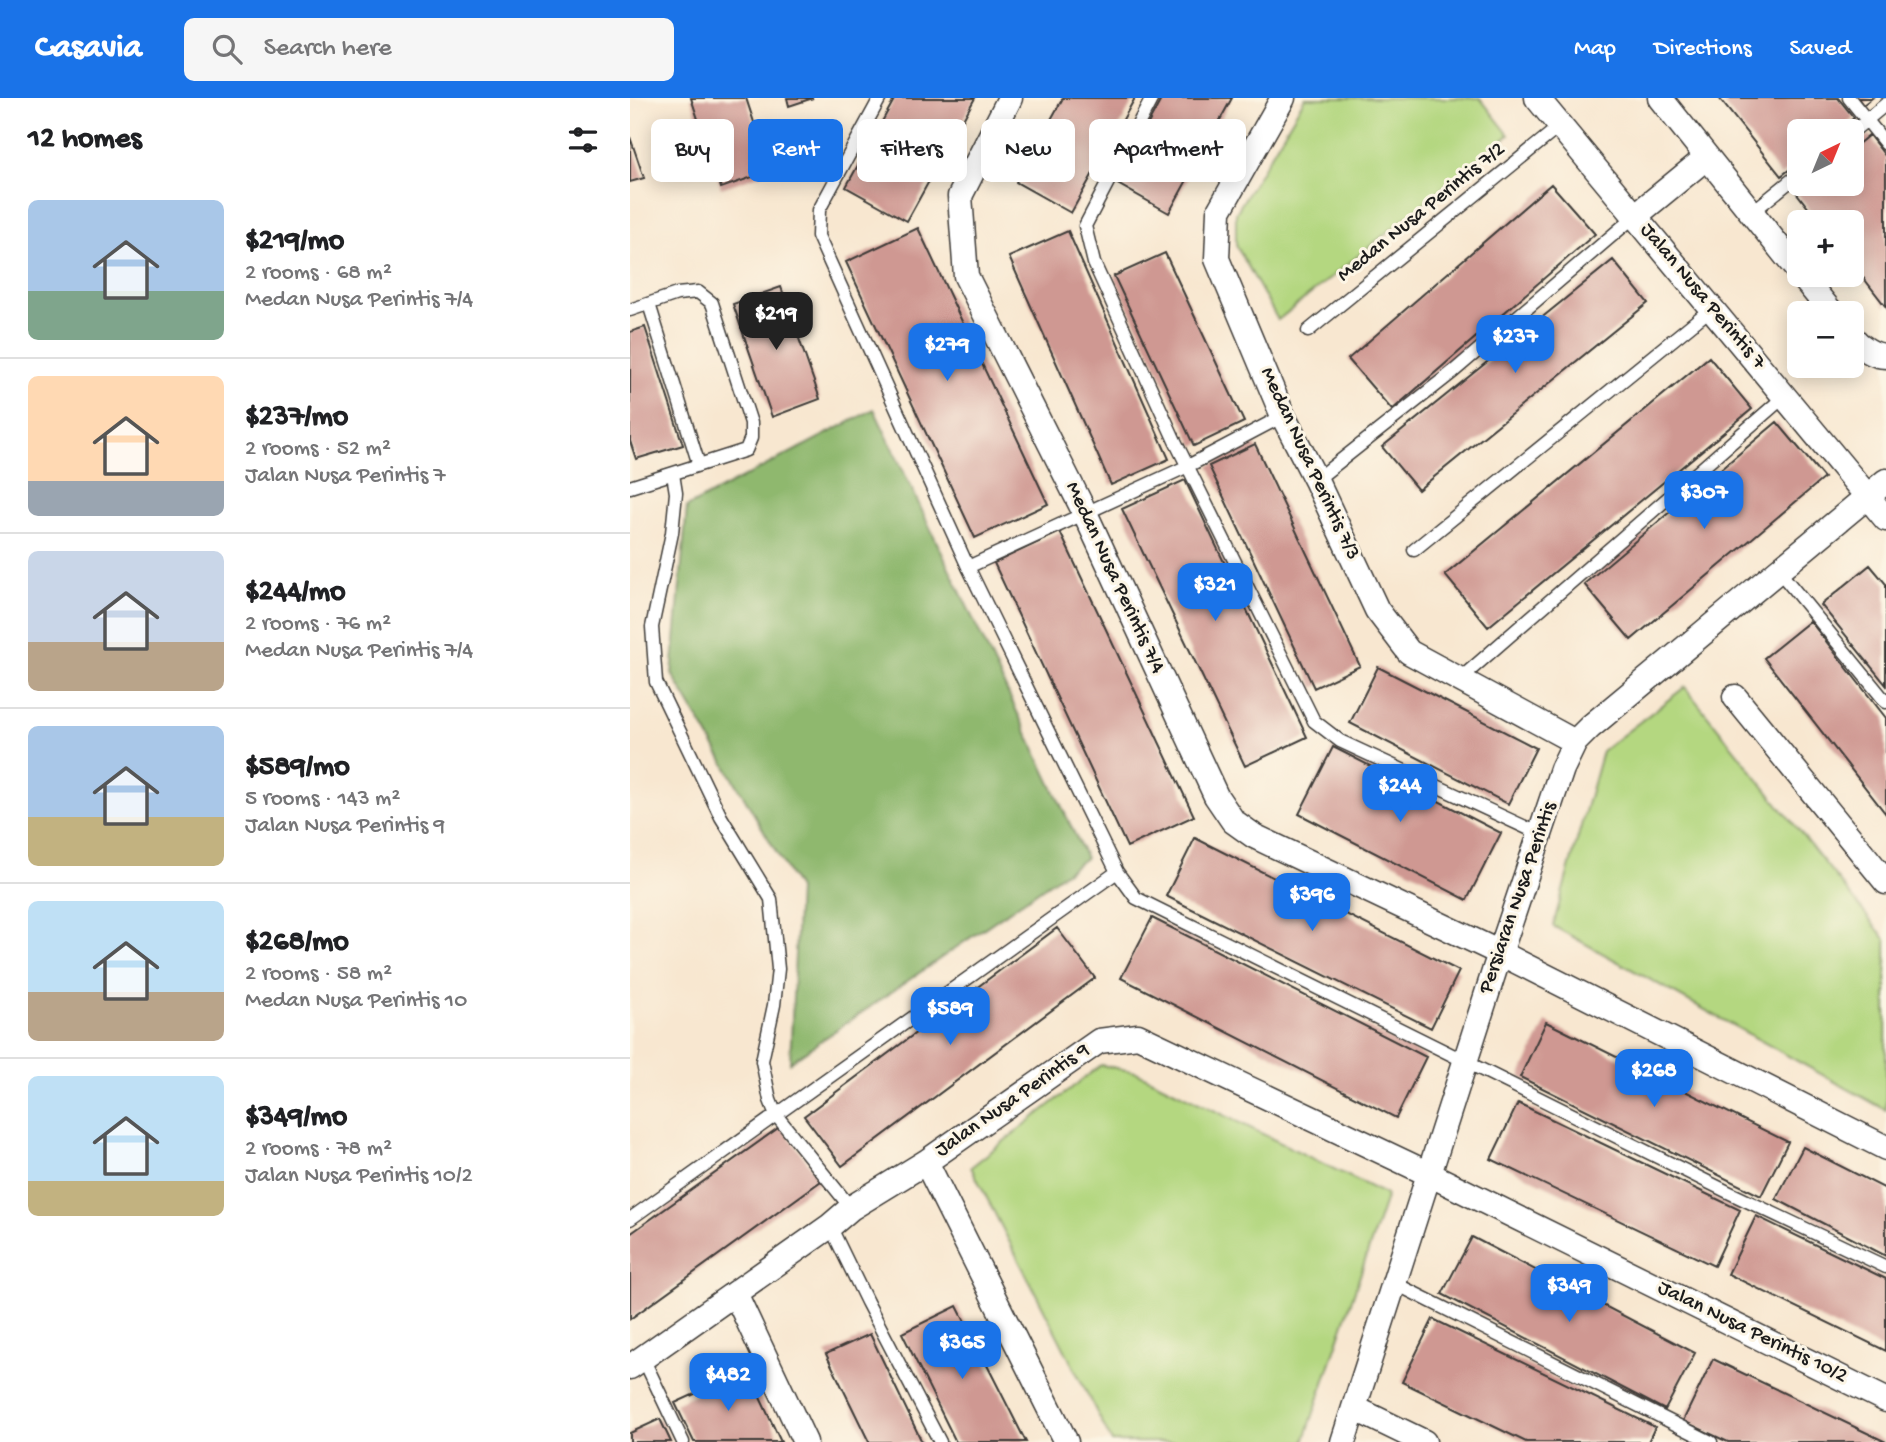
<!DOCTYPE html>
<html lang="en">
<head>
<meta charset="utf-8">
<style>
	:root { --surface:#fff; --page:#f6f6f6; --text:#202124; --muted:#757577; --line:#e0e0e0; --accent:#1a73e8 }
	body { margin:0; font-family:"Gochi Hand",sans-serif; background:var(--page); color:var(--text); height:100vh; display:flex; flex-direction:column; font-size:26px; white-space:nowrap }
	* { box-sizing:border-box; margin:0 }
	p { font-size:23px; color:var(--muted) }
	.icon { flex:none; width:38px; height:38px; fill:none; stroke:currentColor; stroke-width:2; stroke-linecap:round; stroke-linejoin:round }
	.map { position:relative; flex:1; overflow:hidden }
	.sheet { display:flex; flex-direction:column; background:var(--surface); width:630px }
	.sheet>* { flex:none }
	.top-card { position:absolute; left:21px; top:21px; width:665px; height:63px; display:flex; gap:14px }
	.needle { width:46px; rotate:43deg }
	.tools { position:absolute; left:1157px; top:21px; display:grid; gap:14px }
	.tools a { display:grid; place-items:center; width:77px; height:77px; border-radius:10px; background:var(--surface); box-shadow:0 4px 18px #0003; font-size:35px }
	.price { position:absolute; translate:-50% -60px; padding:0 16px; border-radius:14px; background:var(--accent); color:#fff; font-size:23px; line-height:46px; filter:drop-shadow(0 2px 4px #0008) }
	.price::after { content:''; position:absolute; left:50%; top:42px; width:21px; height:16px; margin-left:-10px; background:inherit; clip-path:polygon(0 0,100% 0,50% 100%) }
	.price.selected { background:#222; color:#fff }
	ul { padding:0; list-style:none }
	li { display:flex; align-items:center; gap:21px; height:175px; padding:0 28px }
	li+li { border-top:2px solid var(--line) }
	li span { display:grid; place-items:center; flex:none; width:196px; height:140px; border-radius:10px; color:#555 }
	li>.icon { margin-inline-start:auto }
	span .icon { width:84px; height:84px; fill:#fffc; stroke-width:1 }
	li b { font-size:30px }
	h2 { display:flex; justify-content:space-between; align-items:center; height:84px; padding:0 28px; font-size:30px }
	.pill { padding:0 24px; border-radius:10px; background:var(--surface); box-shadow:0 4px 18px #0003; font-size:24px; line-height:63px }
	.pill.selected { background:var(--accent); color:#fff }
	header { display:flex; align-items:center; gap:42px; box-sizing:border-box; height:98px; padding:0 35px; background:var(--accent); color:#fff }
	header strong { font-size:33px }
	nav { display:flex; gap:38px; margin-inline-start:auto; font-size:24px }
	.search { width:490px; height:63px; background:var(--page); display:flex; align-items:center; gap:18px; box-sizing:border-box; padding:0 24px; border-radius:10px; color:var(--muted); font-size:26px }
	main { display:flex; flex:1; min-height:0 }
	.map>svg:first-child { display:block }
	.green { fill:#b4d780; stroke:#687a4e; stroke-width:2 }
	.forest { fill:#8fb86e; stroke:#566a45; stroke-width:2 }
	.building { fill:#cf9892 }
	.lines { fill:none; stroke-linecap:round; stroke-linejoin:round }
	.service-casing { stroke:#3d3a37; stroke-width:15 }
	.minor-casing { stroke:#3d3a37; stroke-width:27 }
	.service { stroke:#fff; stroke-width:12 }
	.minor { stroke:#fff; stroke-width:24 }
	.labels { text-anchor:middle; dominant-baseline:central; stroke-width:6; stroke-linejoin:round; paint-order:stroke }
	.street-label { font-size:21px; fill:#1c1c1c; stroke:#fcf5e5 }
</style>
</head>
<body>
<header>
<strong>Casavia</strong>
<div class="search"><svg class="icon" aria-label="search" viewBox="0 0 24 24"><circle cx="10" cy="10" r="6"/><path d="M15 15l6 6"/></svg>Search here</div>
<nav><a>Map</a><a>Directions</a><a>Saved</a></nav>
</header>
<main>
<section class="sheet">
<h2>12 homes<svg class="icon" aria-label="filters" viewBox="0 0 24 24"><path d="M4 7h16M4 17h16"/><circle cx="9" cy="7" r="2"/><circle cx="15" cy="17" r="2"/></svg></h2>
<ul>
<li><span style="background:linear-gradient(#a9c7e8 65%,#7fa58c 0)"><svg class="icon" aria-label="home" viewBox="0 0 24 24"><path d="M3 11l9-7 9 7M6 9v11h12V9"/></svg></span><div><b>$219/mo</b><p>2 rooms · 68 m²</p><p>Medan Nusa Perintis 7/4</p></div></li>
<li><span style="background:linear-gradient(#ffd9b3 75%,#9aa5b1 0)"><svg class="icon" aria-label="home" viewBox="0 0 24 24"><path d="M3 11l9-7 9 7M6 9v11h12V9"/></svg></span><div><b>$237/mo</b><p>2 rooms · 52 m²</p><p>Jalan Nusa Perintis 7</p></div></li>
<li><span style="background:linear-gradient(#c9d6e8 65%,#b9a48a 0)"><svg class="icon" aria-label="home" viewBox="0 0 24 24"><path d="M3 11l9-7 9 7M6 9v11h12V9"/></svg></span><div><b>$244/mo</b><p>2 rooms · 76 m²</p><p>Medan Nusa Perintis 7/4</p></div></li>
<li><span style="background:linear-gradient(#a9c7e8 65%,#c2b280 0)"><svg class="icon" aria-label="home" viewBox="0 0 24 24"><path d="M3 11l9-7 9 7M6 9v11h12V9"/></svg></span><div><b>$589/mo</b><p>5 rooms · 143 m²</p><p>Jalan Nusa Perintis 9</p></div></li>
<li><span style="background:linear-gradient(#bfe0f5 65%,#b9a48a 0)"><svg class="icon" aria-label="home" viewBox="0 0 24 24"><path d="M3 11l9-7 9 7M6 9v11h12V9"/></svg></span><div><b>$268/mo</b><p>2 rooms · 58 m²</p><p>Medan Nusa Perintis 10</p></div></li>
<li><span style="background:linear-gradient(#bfe0f5 75%,#c2b280 0)"><svg class="icon" aria-label="home" viewBox="0 0 24 24"><path d="M3 11l9-7 9 7M6 9v11h12V9"/></svg></span><div><b>$349/mo</b><p>2 rooms · 78 m²</p><p>Jalan Nusa Perintis 10/2</p></div></li>
</ul>
</section>
<div class="map">
<svg width="1256" height="1344" viewBox="0 0 1256 1344">
	<rect width="100%" height="100%" fill="#fcf5e5"/>
	<filter id="ink" filterUnits="userSpaceOnUse"><feTurbulence type="fractalNoise" baseFrequency=".0143" numOctaves="2"/><feDisplacementMap in="SourceGraphic" scale="14" xChannelSelector="R" yChannelSelector="G"/><feConvolveMatrix kernelMatrix="1 2 1 2 8 2 1 2 1" color-interpolation-filters="sRGB"/></filter>
	<filter id="wash" filterUnits="userSpaceOnUse"><feTurbulence type="fractalNoise" baseFrequency=".00686" numOctaves="4" result="noise"/><feDisplacementMap in="SourceGraphic" scale="28" xChannelSelector="R" yChannelSelector="G"/><feGaussianBlur stdDeviation="1.57" result="paint"/><feColorMatrix in="noise" values="0 0 0 0 0 0 0 0 0 0 0 0 0 0 0 0 0 1.4 0 .05"/><feComposite in="paint" operator="in"/></filter>
	<g filter="url(#wash)">
		<rect width="100%" height="100%" fill="#f8e7d0"/>
		<path class="green" d="M675,0H850L879,37L648,222L606,147V115Z
			M1055,589L1256,842V1012L923,828L972,653Z
			M471,967L506,974L757,1097L674,1344H482L341,1069Z"/>
		<path class="forest" d="M244,311L456,760L160,964L168,791L42,576L57,409Z"/>
		<g id="blocks">
			<path class="building" d="M61,0H116L140,73L91,90Z
				M157,0H183L159,8Z
				M265,0H345L277,123L216,89Z
				M433,0H505L441,115L386,84Z
				M532,0H602L539,115L486,85Z
				M1089,0H1208L1224,20L1207,33H1169V64L1151,78Z
				M1228,0H1242L1233,7Z
				M1239,37L1256,59V209L1222,165V124H1189L1166,94L1177,86H1222V51Z
				M0,39L14,80L0,84Z
				M921,86L965,136L762,312L718,261Z
				M288,130L418,406L345,440L216,164Z
				M438,133L539,361L481,387L379,159Z
				M535,155L614,324L564,348L484,178Z
				M983,162L1018,205L788,392L752,349Z
				M151,189L190,301L142,319L103,206Z
				M15,229L53,347L6,361L0,343V234Z
				M1079,259L1122,311L858,529L815,477Z
				M1147,324L1194,380L1001,542L954,486Z
				M625,346L730,568L684,590L579,368Z
				M555,382L677,639L615,668L492,411Z
				M430,434L564,718L497,749L364,465Z
				M1240,467L1256,486V587L1191,507Z
				M1180,523L1256,620V716L1134,560Z
				M748,569L906,650L878,706L720,625Z
				M703,649L871,735L837,802L669,716Z
				M565,740L829,873L801,930L536,798Z
				M522,820L796,959L766,1020L491,880Z
				M427,830L465,880L212,1068L174,1018Z
				M916,924L1158,1044L1131,1098L890,979Z
				M888,1005L1110,1112L1084,1168L861,1061Z
				M151,1028L191,1083L0,1221V1136Z
				M1173,1049L1256,1091V1158L1146,1101Z
				M1126,1118L1256,1181V1253L1098,1176Z
				M842,1139L1065,1255L1035,1312L812,1196Z
				M327,1208L396,1344H326L272,1235Z
				M803,1221L1025,1329L1018,1344H896L772,1284Z
				M240,1236L292,1344H239L196,1256Z
				M1083,1261L1256,1344H1098L1053,1323Z
				M117,1272L151,1344H64L45,1305Z
				M30,1321L41,1344H0V1335Z"/>
		</g>
	</g>
	<g filter="url(#ink)">
		<use href="#blocks" fill-opacity="0" stroke="#3d3a37" stroke-width="2"/>
		<g class="lines">
			<defs>
				<path id="service" d="M250,0L189,112L188,138L338,469L487,774L506,800L1098,1094L1256,1169
					M522,0L455,128L464,165L545,343L684,623L710,643L910,736
					M1219,0L1256,46
					M1222,34L1256,6
					M1121,115L1169,76
					M19,206L69,367
					M0,212L47,196L68,194L82,205L121,325V340L116,352L0,389
					M678,233L930,28
					M43,376L46,395L42,435L22,529L26,584L91,719L141,801L148,871L144,907L132,963L140,1002L146,1017L221,1110
					M686,382L824,273L1005,118
					M784,452L1082,210
					M338,469L558,368L653,318
					M1148,472L1256,604
					M830,581L1155,298
					M0,1121L487,774
					M200,1128L237,1204L310,1344
					M764,1185L1081,1344
					M13,1260L53,1344"/>
				<path id="minor" d="M380,0L330,98L336,178L455,415L586,698L603,723L624,738L870,855L1256,1050
					M653,0L589,113L587,161L653,318L686,382L747,512L779,554L945,644
					M907,0L1256,421
					M1030,0L1169,174
					M1005,118L1077,59
					M1171,177L1202,215
					M1222,239C1229,248 1243,258 1256,258
					M1105,599L1256,784
					M296,1064L436,1344
					M105,1195L175,1344
					M0,1269L200,1128L221,1110L296,1064L469,943L508,938L799,1076L1256,1302
					M724,1310L794,1344
					M713,1344L870,855L932,671L945,644L960,629L1256,383"/>
			</defs>
			<use href="#service" class="service-casing"/>
			<use href="#minor" class="minor-casing"/>
			<use href="#service" class="service"/>
			<use href="#minor" class="minor"/>
		</g>
	</g>
	<g class="labels">
		<g class="street-label">
			<text transform="translate(792 115) rotate(-39)">Medan Nusa Perintis 7/2</text>
			<text transform="translate(1072 199) rotate(50)">Jalan Nusa Perintis 7</text>
			<text transform="translate(679 366) rotate(65)">Medan Nusa Perintis 7/3</text>
			<text transform="translate(484 480) rotate(65)">Medan Nusa Perintis 7/4</text>
			<text transform="translate(889 800) rotate(-71)">Persiaran Nusa Perintis</text>
			<text transform="translate(383 1003) rotate(-35)">Jalan Nusa Perintis 9</text>
			<text transform="translate(1122 1235) rotate(26)">Jalan Nusa Perintis 10/2</text>
		</g>
	</g>
</svg>
<div class="tools">
<a><svg class="needle" viewBox="-14 -14 28 28"><path d="M0-13l5 13h-10z" fill="#e53935"/><path d="M0 13l5-13h-10z" fill="#757577"/></svg></a>
<a>+</a>
<a>−</a>
</div>
<b class="price selected" style="left:146px;top:254px">$219</b>
<b class="price" style="left:885px;top:277px">$237</b>
<b class="price" style="left:317px;top:285px">$279</b>
<b class="price" style="left:1074px;top:433px">$307</b>
<b class="price" style="left:585px;top:525px">$321</b>
<b class="price" style="left:770px;top:726px">$244</b>
<b class="price" style="left:682px;top:835px">$396</b>
<b class="price" style="left:320px;top:949px">$589</b>
<b class="price" style="left:1024px;top:1011px">$268</b>
<b class="price" style="left:939px;top:1226px">$349</b>
<b class="price" style="left:332px;top:1283px">$365</b>
<b class="price" style="left:98px;top:1315px">$482</b>
<div class="top-card">
<a class="pill">Buy</a>
<a class="pill selected">Rent</a>
<a class="pill">Filters</a>
<a class="pill">New</a>
<a class="pill">Apartment</a>
</div>
</div>
</main>
</body>
</html>
